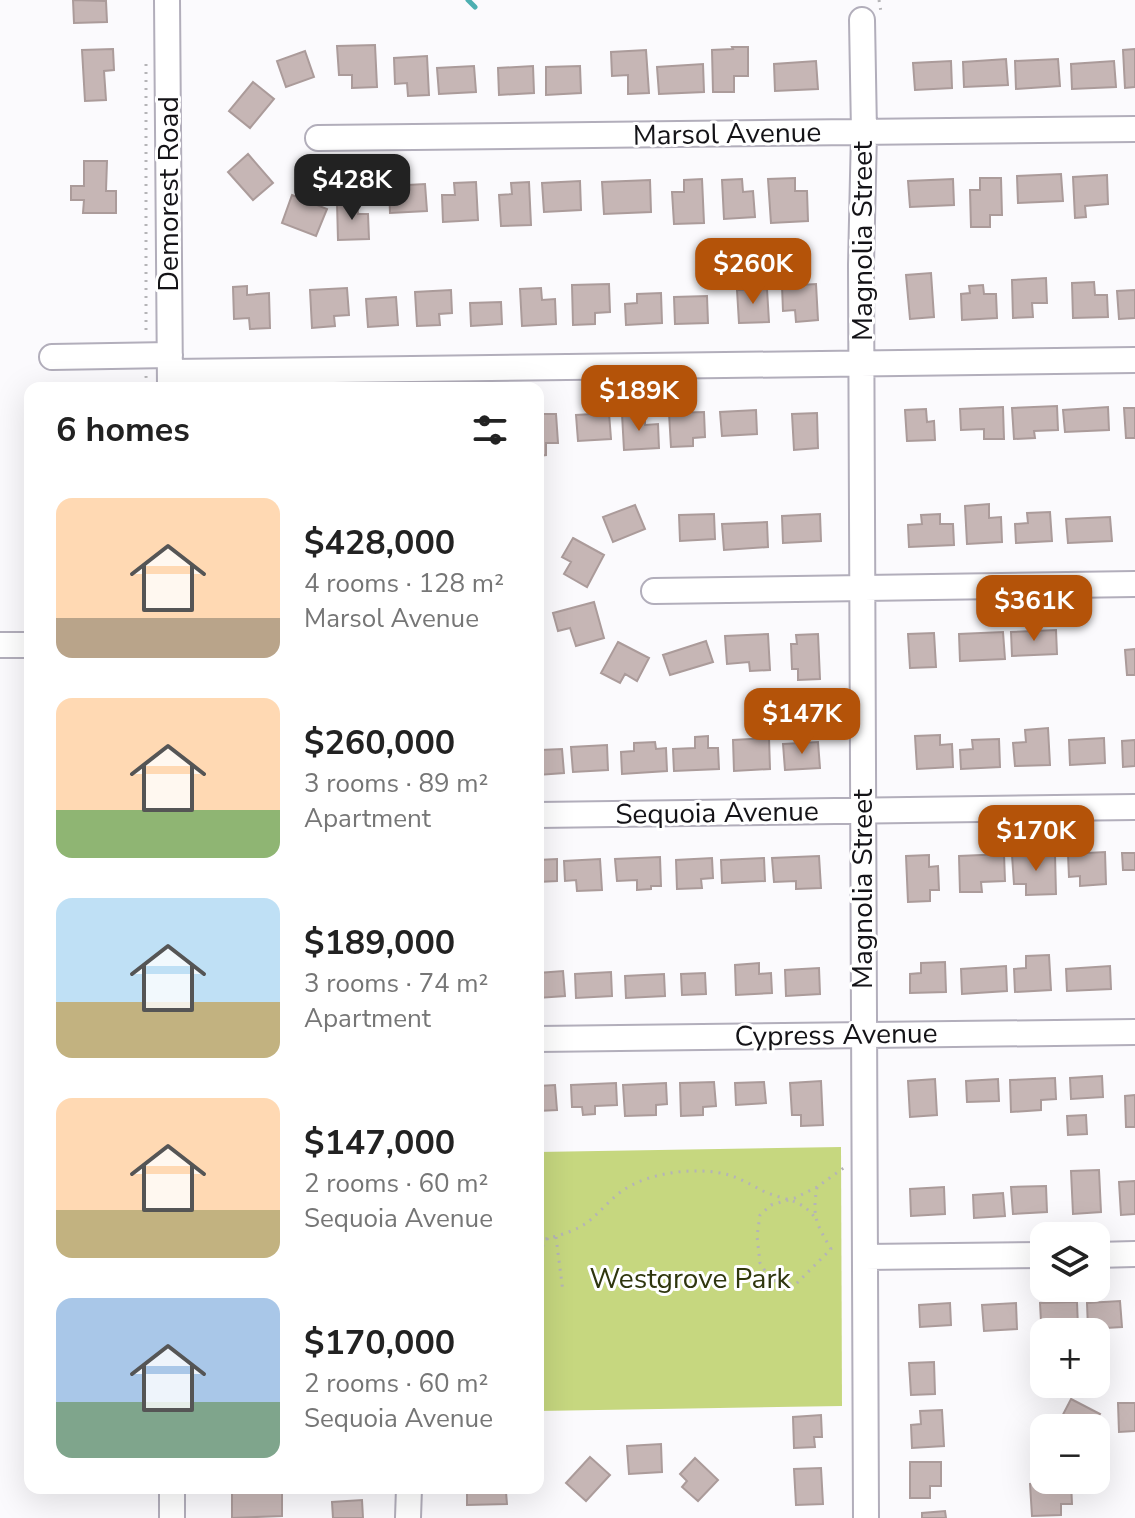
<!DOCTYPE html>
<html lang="en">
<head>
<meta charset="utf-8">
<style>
	:root { --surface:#fff; --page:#f2f2f2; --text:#222; --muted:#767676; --accent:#b45309 }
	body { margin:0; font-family:"Nunito Sans",sans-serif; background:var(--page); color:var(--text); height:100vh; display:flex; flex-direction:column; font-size:30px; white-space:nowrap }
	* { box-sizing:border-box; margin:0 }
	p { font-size:26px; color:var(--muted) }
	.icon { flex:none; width:44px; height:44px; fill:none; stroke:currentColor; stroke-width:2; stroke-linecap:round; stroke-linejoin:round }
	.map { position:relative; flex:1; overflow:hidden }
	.details { position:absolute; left:24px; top:382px; width:520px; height:1112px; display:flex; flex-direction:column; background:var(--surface); border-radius:16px; box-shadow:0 8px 32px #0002 }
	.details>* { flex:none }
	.fabs { position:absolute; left:1030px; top:1222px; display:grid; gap:16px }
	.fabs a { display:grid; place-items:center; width:80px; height:80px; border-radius:16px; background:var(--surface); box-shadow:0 8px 32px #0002; font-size:40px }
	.price { position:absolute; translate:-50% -68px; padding:0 18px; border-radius:16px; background:var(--accent); color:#fff; font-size:26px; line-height:52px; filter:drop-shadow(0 2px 4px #0008) }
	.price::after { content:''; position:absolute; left:50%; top:48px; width:24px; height:18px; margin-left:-12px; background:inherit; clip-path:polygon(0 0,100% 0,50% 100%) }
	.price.active { background:#222; color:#fff }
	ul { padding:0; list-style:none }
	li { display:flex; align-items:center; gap:24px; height:200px; padding:0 32px }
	li span { display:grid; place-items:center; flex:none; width:224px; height:160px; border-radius:16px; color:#555 }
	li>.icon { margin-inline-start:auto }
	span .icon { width:96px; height:96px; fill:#fffc; stroke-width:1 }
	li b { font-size:34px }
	h2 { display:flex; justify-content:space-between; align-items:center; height:96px; padding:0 32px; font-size:34px }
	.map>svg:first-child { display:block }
	.green { fill:#c6d77f }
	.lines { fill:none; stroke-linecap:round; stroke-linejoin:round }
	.stream { stroke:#4dafb1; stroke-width:5 }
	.building { fill:#c6b6b5; stroke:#ab9b9a; stroke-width:2 }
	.minor-casing { stroke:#b2aebb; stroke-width:28 }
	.path { stroke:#b5b4b7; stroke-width:3; stroke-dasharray:2 6; stroke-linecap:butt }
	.minor { stroke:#fff; stroke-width:24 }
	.labels { text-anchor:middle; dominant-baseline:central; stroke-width:6; stroke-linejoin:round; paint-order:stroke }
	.street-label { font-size:28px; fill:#141317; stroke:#fff }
	.park-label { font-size:28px; fill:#2f360e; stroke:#fff }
</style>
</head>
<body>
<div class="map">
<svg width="1135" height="1518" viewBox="0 0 1135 1518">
	<rect width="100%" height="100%" fill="#fbfafd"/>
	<path class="green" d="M841,1147L842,1406L538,1411V1152Z"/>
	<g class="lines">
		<path class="stream" d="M468,0L475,7"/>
	</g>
	<path class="building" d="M73,0L106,1L107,22L74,23Z
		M375,45L377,87L352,88V75H339L337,46Z
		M732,47H748V76H734V92H713L712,50L733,49Z
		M113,49L114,70L104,71L106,100L85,101L82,50Z
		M1135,49V87L1125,88L1123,50Z
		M646,50L649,93L628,94V75L612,76L611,52Z
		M305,51L314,77L286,87L277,61Z
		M427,56L429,95L408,96L407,83L395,84L394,58Z
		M1006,59L1008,85L964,87L963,62Z
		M1058,59L1060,86L1016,89L1015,61Z
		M816,61L818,89L775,91L774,64Z
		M951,61L952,88L915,90L913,63Z
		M1114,61L1116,87L1072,89L1071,64Z
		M703,64L704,92L659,94L657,67Z
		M474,66L476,92L439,94L437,68Z
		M533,66L534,93L499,95L498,68Z
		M580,66L581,93L546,95V67Z
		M253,82L274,99L250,128L229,111Z
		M248,154L273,183L253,200L228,172Z
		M84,161H107L106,191H116V213H83L84,200H71V186H84Z
		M1061,174L1063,201L1018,203L1017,176Z
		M1107,175L1108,204L1085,206L1086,217L1075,218L1073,177Z
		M795,178V191H807L808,221L771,223L768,179Z
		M980,178H1001L1002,215H990V227H971L970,190H980Z
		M702,179L704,223L674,224L672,192H684V180Z
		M742,179L743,192L753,191L755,217L724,219L722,180Z
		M953,179L954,205L910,207L908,181Z
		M650,180L651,212L604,214L602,182Z
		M580,181L581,210L544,212L542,183Z
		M476,182L478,220L443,222L442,195H455L454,183Z
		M529,182L531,225L501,226L499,195L512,194L511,183Z
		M425,184L427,211L390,213L389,186Z
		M292,195L327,209L316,236L282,223Z
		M357,201L358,214H368L369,239L338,240L337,202Z
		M931,273L934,317L910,319L906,275Z
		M1046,278L1047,303H1032L1033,317L1013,318L1012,280Z
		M1094,282L1095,295H1107L1108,317L1073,318L1072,283Z
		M609,284L610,312L595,313V324L573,325L572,285Z
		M816,284L818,320L796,322L795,310L783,311L782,286Z
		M983,285L984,294H996L997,318L962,320L961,294L970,293L969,286Z
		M247,286V295L269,293L270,328L250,329L249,318L234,319L233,287Z
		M347,288L349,315L334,316L335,326L312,328L310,290Z
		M541,288L542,300L555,299L556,324L522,326L520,289Z
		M767,289L769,322L739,323L737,290Z
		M451,290L452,313L439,314L440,325L417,326L415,292Z
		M1135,290V318L1119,319L1117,291Z
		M661,293L662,323L626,325L625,304L637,303V294Z
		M707,296L708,323L675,324L674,297Z
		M396,297L398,325L368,327L366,299Z
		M501,302L502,324L471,326L470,303Z
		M108,385V388H45V386Z
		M1057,406L1058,430L1034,431L1035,438L1014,439L1012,408Z
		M1003,407L1004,439H984V429L961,430L960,409Z
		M1108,407L1109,430L1065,432L1063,410Z
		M1124,408H1135V438H1126Z
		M926,409L927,422L934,421L935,440L907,441L905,410Z
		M756,410L757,434L722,436L720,412Z
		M704,412L705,437L693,438V446L671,447L669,413Z
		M609,413L611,439L578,441L576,415Z
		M645,413V425L658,424L659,448L624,450L622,414Z
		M817,413L818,448L794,450L792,414Z
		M538,414H556L558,443H546V455L538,456Z
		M989,504V518L1001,517L1002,542L967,544L965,506Z
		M635,505L645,529L613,542L603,517Z
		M1050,512L1052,541L1016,543L1015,524L1028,523L1027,513Z
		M714,514L715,539L680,541L679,515Z
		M820,514L821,541L783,543L782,516Z
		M940,514V524H953L954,545L909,547L908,525L922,524L921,515Z
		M1110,517L1112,541L1068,543L1066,519Z
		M767,522L768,547L724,550L722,524Z
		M573,538L604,555L587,587L564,574L571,562L562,557Z
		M594,602L604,638L576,646L570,628L558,631L553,613Z
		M1056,630L1057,654L1012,656L1011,632Z
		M1003,632L1005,659L960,661L959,634Z
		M934,633L936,667L910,668L908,634Z
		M768,634L770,670L750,671L749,662L727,664L725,636Z
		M818,634L820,679L798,680V669H792L791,644H797L796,635Z
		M706,641L713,662L670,675L663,655Z
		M618,642L649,658L637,681L625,674L620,683L601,673Z
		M1135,649V675H1127L1125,650Z
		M1048,728L1050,765L1015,766L1013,743L1026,742L1025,730Z
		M940,735V745L952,744L953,767L917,769L915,736Z
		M708,736V748H718L719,769L674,771L673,749L695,748V737Z
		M538,737L540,750L562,749L564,773L538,775Z
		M769,738L770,769L734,771L733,740Z
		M1104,738L1105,763L1070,765L1069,740Z
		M999,739L1000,767L961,769L960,750L973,749L972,740Z
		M1135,740V766L1123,767L1122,741Z
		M655,742L656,749L666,748L667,771L622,774L621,752L634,751V743Z
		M818,742L820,768L785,770L783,744Z
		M607,745L608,770L573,772L571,747Z
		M1105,852L1106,884L1080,886V876L1069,877L1068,854Z
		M1122,853H1135V870H1123Z
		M1004,854L1005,881L981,882L982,892H960L959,856Z
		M1055,854L1056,894L1026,895V884H1014L1012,855Z
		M929,855V867L938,866L939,890H930V901L908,902L906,856Z
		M819,856L821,888L796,889V881L774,882L772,858Z
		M660,857L661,886H651V889L637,890V880L617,881L615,859Z
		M712,858L713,878L701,879L702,888L677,889L676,860Z
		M764,858L765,881L722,883L721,860Z
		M557,859V881L538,882V860Z
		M600,859L602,890L577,891L576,880L565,881L564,861Z
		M1049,955L1051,990L1015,992L1014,969L1026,968V956Z
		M945,962L946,992L910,993V974L921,973V963Z
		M759,963V974L771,973L772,993L736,995L735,965Z
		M1006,966L1007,991L962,994L961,969Z
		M1110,966L1111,989L1067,991L1066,969Z
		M819,968L820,994L786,996L785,970Z
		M563,971L565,996L538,998V973Z
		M611,972L612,996L576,998L575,974Z
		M705,973L706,994L682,995L681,974Z
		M664,974L665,996L626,998L625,976Z
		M1102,1076L1103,1097L1071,1099L1070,1078Z
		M1055,1078L1056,1099L1041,1100V1110L1011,1112L1010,1080Z
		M935,1079L937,1115L910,1117L908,1081Z
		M998,1079L999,1101L967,1102L966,1081Z
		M821,1081L823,1125L801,1126V1115H792L790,1083Z
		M714,1082L716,1106L703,1107V1115L681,1116L680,1083Z
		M764,1082L766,1103L736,1105L735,1083Z
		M616,1083L617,1105L595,1106V1114L583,1115L582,1107H572L571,1085Z
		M666,1083L667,1104L656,1105V1115L625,1116L623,1085Z
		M555,1085L557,1110L538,1111V1086Z
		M1135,1095V1127H1126L1125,1096Z
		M1086,1115L1087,1134L1068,1135L1067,1116Z
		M1099,1170L1101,1212L1073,1214L1071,1171Z
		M1135,1181V1214L1121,1215L1119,1182Z
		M1046,1186L1047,1212L1013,1214L1011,1187Z
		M944,1187L945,1214L911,1216L910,1189Z
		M1003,1193L1005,1216L974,1218L973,1195Z
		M1120,1301L1122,1327L1088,1329L1087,1303Z
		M1077,1302L1078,1327H1065V1332H1044V1340H1042L1040,1303Z
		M950,1303L951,1325L920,1327L919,1305Z
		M1016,1303L1017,1329L984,1331L982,1305Z
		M934,1362L935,1394L911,1395L909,1363Z
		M1071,1399L1100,1414L1092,1428H1056Z
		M1118,1403H1135V1431L1119,1432Z
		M942,1410L944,1446L912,1448L911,1425L921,1424L920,1411Z
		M821,1415L822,1437H814L815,1447L794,1448L793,1417Z
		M661,1444L662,1472L629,1474L627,1446Z
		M590,1457L610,1475L586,1501L566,1483Z
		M695,1458L718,1480L698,1501L682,1487L687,1481L680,1474Z
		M910,1462H941V1486H930V1498H910Z
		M821,1468L823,1504L796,1505L794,1469Z
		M1071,1482L1072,1504H1061V1515L1032,1516L1030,1484Z
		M232,1488H282V1516L232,1518Z
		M457,1488H496V1492H506L507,1504L467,1505V1493H457Z
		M362,1500L363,1518H333L332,1502Z
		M945,1511L946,1518H922V1513Z"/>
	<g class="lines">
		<defs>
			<path id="minor" d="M167,0L170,386
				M862,20L864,132L861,265L866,1518
				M318,138L1135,129
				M52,357L170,355
				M170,372L1135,360
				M654,591L1135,584
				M0,645H30
				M538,815L1135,807
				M538,1039L1135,1032
				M1096,1255L1135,1254
				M865,1257L1044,1255
				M172,1488V1518
				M408,1518L409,1488"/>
		</defs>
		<use href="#minor" class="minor-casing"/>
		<path class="path" d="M879,0L881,12
			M146,64V336
			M146,376L147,388
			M817,1187C812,1217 816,1223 831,1249L796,1284H780L769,1277L760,1263L757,1236L760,1215L771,1205L795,1198L817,1187L845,1167
			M556,1237L563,1292
			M538,1241C553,1237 571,1233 585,1224C598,1215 608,1201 622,1191C649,1172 697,1166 729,1175C741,1179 752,1185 763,1191C785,1201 801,1198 816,1219
			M538,1253L548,1238"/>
		<use href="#minor" class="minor"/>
	</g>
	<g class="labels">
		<g class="street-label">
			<text transform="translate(727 134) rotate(-1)">Marsol Avenue</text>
			<text transform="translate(169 194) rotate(-90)">Demorest Road</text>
			<text transform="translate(863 241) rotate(-90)">Magnolia Street</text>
			<text transform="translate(717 813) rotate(-1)">Sequoia Avenue</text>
			<text transform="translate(863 889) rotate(-90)">Magnolia Street</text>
			<text transform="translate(836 1035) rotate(-1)">Cypress Avenue</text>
		</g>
		<g class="park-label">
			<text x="690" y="1279">Westgrove Park</text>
		</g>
	</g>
</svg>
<div class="fabs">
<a><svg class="icon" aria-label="layers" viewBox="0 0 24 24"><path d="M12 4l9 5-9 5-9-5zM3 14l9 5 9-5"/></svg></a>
<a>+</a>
<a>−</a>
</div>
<b class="price active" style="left:352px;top:222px">$428K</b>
<b class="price" style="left:753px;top:306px">$260K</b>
<b class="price" style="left:639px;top:433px">$189K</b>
<b class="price" style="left:1034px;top:643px">$361K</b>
<b class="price" style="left:802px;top:756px">$147K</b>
<b class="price" style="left:1036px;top:873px">$170K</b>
<section class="details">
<h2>6 homes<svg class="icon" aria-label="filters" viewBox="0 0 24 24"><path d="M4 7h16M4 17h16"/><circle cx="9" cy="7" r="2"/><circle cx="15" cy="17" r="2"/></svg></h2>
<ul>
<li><span style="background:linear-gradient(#ffd9b3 75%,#b9a48a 0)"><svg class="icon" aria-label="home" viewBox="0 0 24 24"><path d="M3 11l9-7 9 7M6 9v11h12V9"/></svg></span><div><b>$428,000</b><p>4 rooms · 128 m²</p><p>Marsol Avenue</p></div></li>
<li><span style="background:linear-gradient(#ffd9b3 70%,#8fb573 0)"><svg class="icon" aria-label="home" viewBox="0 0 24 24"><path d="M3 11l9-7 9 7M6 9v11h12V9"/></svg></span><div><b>$260,000</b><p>3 rooms · 89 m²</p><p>Apartment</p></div></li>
<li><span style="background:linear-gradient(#bfe0f5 65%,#c2b280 0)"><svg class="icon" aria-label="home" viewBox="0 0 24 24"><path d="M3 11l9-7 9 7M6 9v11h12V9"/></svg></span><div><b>$189,000</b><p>3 rooms · 74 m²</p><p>Apartment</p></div></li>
<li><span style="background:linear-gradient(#ffd9b3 70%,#c2b280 0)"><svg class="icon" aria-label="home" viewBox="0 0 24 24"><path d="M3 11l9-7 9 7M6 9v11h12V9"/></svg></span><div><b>$147,000</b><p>2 rooms · 60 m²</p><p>Sequoia Avenue</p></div></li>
<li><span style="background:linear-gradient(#a9c7e8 65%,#7fa58c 0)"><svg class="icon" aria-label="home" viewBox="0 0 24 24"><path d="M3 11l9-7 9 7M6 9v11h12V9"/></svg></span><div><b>$170,000</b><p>2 rooms · 60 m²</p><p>Sequoia Avenue</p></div></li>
</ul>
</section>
</div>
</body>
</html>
